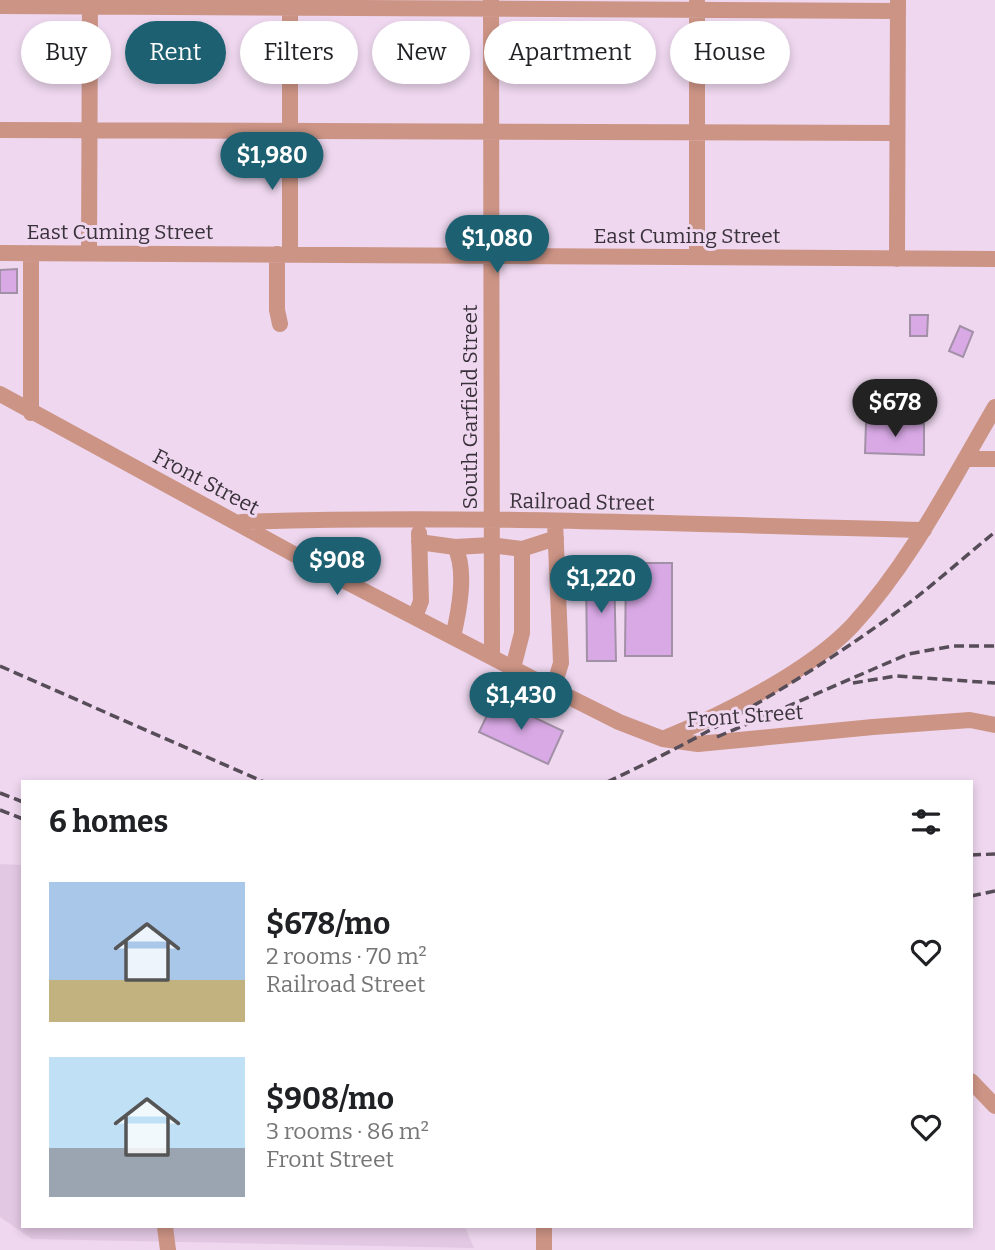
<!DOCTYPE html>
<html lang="en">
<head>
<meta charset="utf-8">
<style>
	:root { --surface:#fff; --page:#f2f2f2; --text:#202124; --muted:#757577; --accent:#1c6072 }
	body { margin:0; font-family:Bitter,serif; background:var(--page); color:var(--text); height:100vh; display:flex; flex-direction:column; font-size:26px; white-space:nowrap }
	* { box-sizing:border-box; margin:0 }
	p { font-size:23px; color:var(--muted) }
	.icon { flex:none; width:38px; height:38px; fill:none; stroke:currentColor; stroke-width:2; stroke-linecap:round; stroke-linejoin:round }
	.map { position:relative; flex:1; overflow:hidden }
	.details { position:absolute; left:21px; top:780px; width:952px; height:448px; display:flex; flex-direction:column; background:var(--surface); border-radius:0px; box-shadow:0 4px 10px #0003 }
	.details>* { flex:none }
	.hud { position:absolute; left:21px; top:21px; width:954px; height:63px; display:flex; gap:14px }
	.price { position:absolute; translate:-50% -60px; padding:0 16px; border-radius:24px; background:var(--accent); color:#fff; font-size:23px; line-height:46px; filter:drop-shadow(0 2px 4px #0008) }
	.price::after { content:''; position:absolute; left:50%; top:42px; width:21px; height:16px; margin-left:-10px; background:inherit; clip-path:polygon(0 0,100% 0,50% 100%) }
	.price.current { background:#222; color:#fff }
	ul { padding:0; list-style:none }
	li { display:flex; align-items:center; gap:21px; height:175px; padding:0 28px }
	li span { display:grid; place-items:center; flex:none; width:196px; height:140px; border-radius:0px; color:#555 }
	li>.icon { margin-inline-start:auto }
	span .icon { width:84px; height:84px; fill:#fffc; stroke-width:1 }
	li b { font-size:30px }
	h2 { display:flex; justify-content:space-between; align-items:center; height:84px; padding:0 28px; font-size:30px }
	.tag { padding:0 24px; border-radius:32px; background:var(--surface); box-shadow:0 4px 10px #0003; font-size:24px; line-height:63px }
	.tag.current { background:var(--accent); color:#fff }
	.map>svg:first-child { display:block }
	.built { fill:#e3c8e4 }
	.building { fill:#d9a9e6; stroke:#a290a7; stroke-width:2 }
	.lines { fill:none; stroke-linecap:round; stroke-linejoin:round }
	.minor { stroke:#cc9485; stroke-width:16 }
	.rail { stroke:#574d58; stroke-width:3.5; stroke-dasharray:10 5; stroke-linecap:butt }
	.labels { text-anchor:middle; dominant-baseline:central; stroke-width:6; stroke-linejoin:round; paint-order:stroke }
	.street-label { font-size:21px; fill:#3a323b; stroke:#eed7ef }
</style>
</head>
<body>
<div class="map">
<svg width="995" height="1250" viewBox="0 0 995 1250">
	<rect width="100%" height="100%" fill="#eed7ef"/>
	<path class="built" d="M0,864L23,865V1227H465L474,1248L32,1239L0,1217Z"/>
	<path class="building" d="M17,269V293H0V270Z
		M910,315H928L927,336H910Z
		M960,326L973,332L963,357L949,351Z
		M866,423L924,424V455L865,453Z
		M626,563H672V656H625Z
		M614,567L616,661H587L586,568Z
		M495,699L563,731L548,764L479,732Z"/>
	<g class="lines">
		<path class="minor" d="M290,0V254
			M491,0L492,657
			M0,6L898,11
			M0,130L897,133
			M0,253L995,259
			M31,253V413
			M89,253L90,0
			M277,254V310L280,324
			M697,257V2
			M897,259L898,0
			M0,394L312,564L553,689L619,722L663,739L698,744L873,727L970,720L995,725
			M965,459H995
			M241,522C468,514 697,525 924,530
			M419,542L455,547C467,571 459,611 453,637
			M455,547L491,545L522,549V633L513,668
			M522,549L556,538
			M415,617L421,601L419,533
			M553,689L561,663L555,522
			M665,738C724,714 808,672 852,626C911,562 951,482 995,407
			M971,1081L995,1106
			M165,1227L168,1250
			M544,1250V1227"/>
		<path class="rail" d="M0,666L264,782
			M853,683L896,676L995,683
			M717,737L908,654L953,646H995
			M607,782C715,732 818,671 913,600C941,578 968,554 995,532
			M0,793L23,802
			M0,810L23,819
			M971,855L995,854
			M971,896L995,891"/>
	</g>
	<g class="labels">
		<g class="street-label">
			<text x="120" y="232">East Cuming Street</text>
			<text x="687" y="236">East Cuming Street</text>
			<text transform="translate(470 407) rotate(-90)">South Garfield Street</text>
			<text transform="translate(206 482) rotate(28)">Front Street</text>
			<text transform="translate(582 502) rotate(1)">Railroad Street</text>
			<text transform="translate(745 716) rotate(-4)">Front Street</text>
		</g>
	</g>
</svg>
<b class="price" style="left:272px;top:192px">$1,980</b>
<b class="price" style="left:497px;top:275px">$1,080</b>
<b class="price current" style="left:895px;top:439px">$678</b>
<b class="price" style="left:337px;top:597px">$908</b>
<b class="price" style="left:601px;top:615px">$1,220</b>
<b class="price" style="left:521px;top:732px">$1,430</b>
<div class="hud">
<a class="tag">Buy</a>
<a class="tag current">Rent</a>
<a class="tag">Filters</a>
<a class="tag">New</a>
<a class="tag">Apartment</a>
<a class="tag">House</a>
</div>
<section class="details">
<h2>6 homes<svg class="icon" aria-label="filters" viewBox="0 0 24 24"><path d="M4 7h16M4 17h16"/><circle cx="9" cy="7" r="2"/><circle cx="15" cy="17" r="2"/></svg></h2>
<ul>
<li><span style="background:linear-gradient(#a9c7e8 70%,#c2b280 0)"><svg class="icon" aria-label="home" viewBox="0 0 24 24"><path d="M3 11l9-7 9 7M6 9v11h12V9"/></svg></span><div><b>$678/mo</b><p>2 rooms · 70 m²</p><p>Railroad Street</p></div><svg class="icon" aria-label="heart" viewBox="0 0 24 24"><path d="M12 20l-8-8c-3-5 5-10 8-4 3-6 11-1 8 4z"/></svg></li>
<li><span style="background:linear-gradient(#bfe0f5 65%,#9aa5b1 0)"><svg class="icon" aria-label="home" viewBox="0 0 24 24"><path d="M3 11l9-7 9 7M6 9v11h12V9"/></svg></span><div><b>$908/mo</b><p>3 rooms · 86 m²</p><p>Front Street</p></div><svg class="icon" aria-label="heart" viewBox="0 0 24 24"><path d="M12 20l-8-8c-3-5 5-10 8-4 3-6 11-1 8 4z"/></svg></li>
</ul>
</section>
</div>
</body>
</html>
